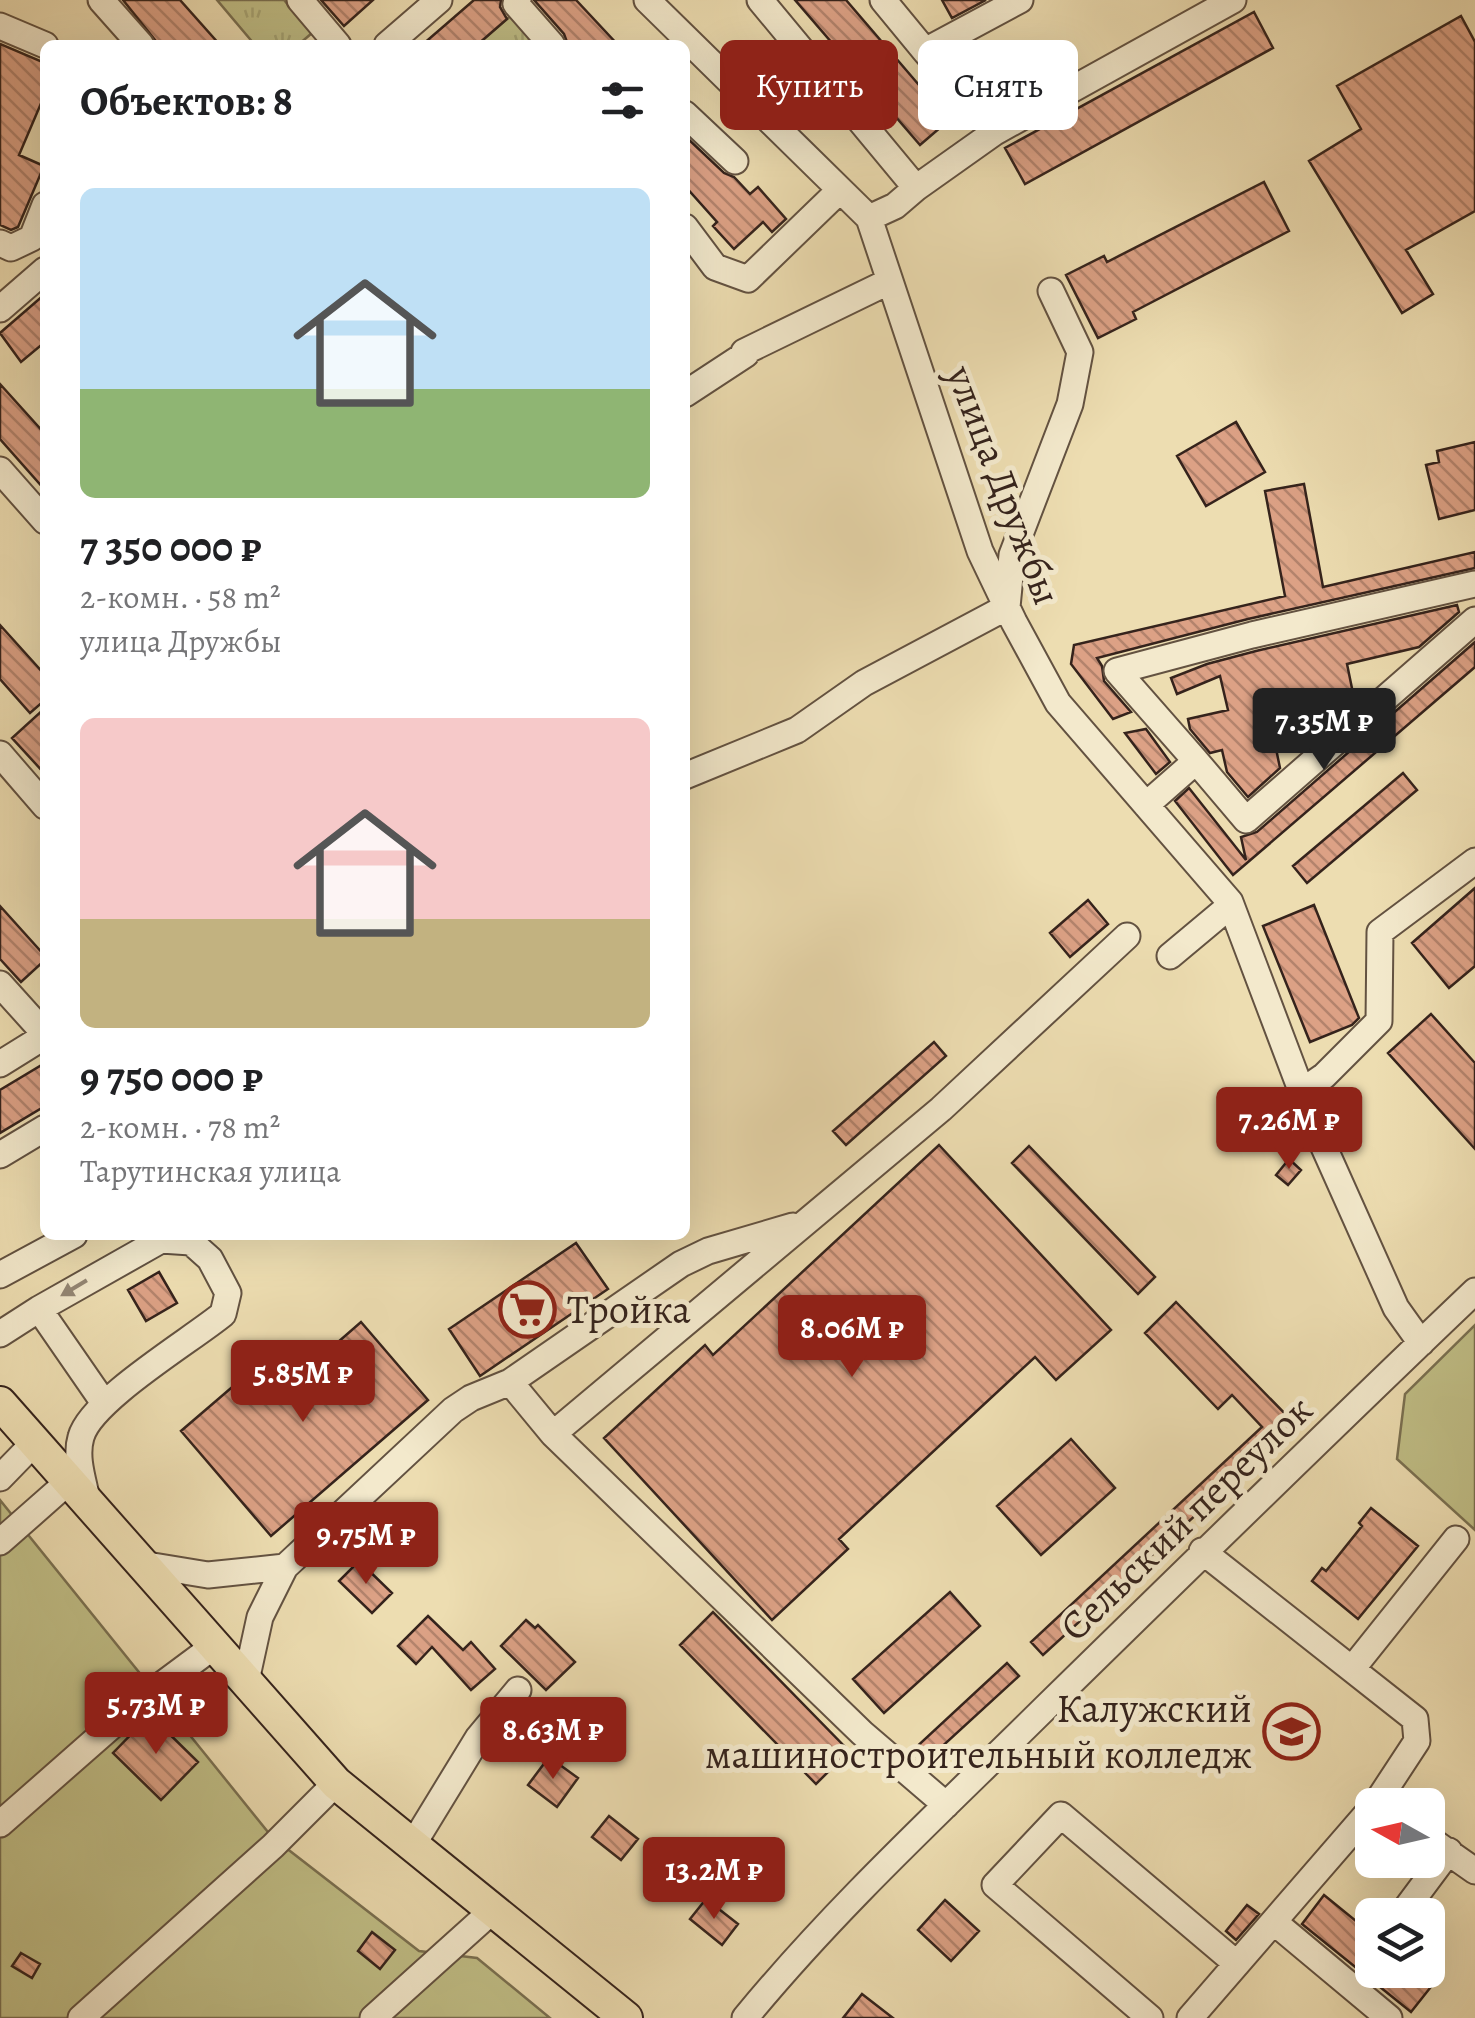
<!DOCTYPE html>
<html lang="ru">
<head>
<meta charset="utf-8">
<style>
	:root { --surface:#fff; --page:#f6f6f6; --text:#202124; --muted:#757577; --accent:#8f2418 }
	body { margin:0; font-family:Alegreya,serif; background:var(--page); color:var(--text); height:100vh; display:flex; flex-direction:column; font-size:38px; white-space:nowrap }
	* { box-sizing:border-box; margin:0 }
	p { font-size:32px; color:var(--muted) }
	.icon { flex:none; width:55px; height:55px; fill:none; stroke:currentColor; stroke-width:2; stroke-linecap:round; stroke-linejoin:round }
	.map { position:relative; flex:1; overflow:hidden }
	.side { position:absolute; left:40px; top:40px; width:650px; height:1200px; display:flex; flex-direction:column; background:var(--surface); border-radius:15px; box-shadow:0 10px 40px #0002 }
	.side>* { flex:none }
	.guide { position:absolute; left:720px; top:40px; width:605px; height:90px; display:flex; gap:20px }
	.needle { width:65px; rotate:278deg }
	.controls { position:absolute; left:1355px; top:1788px; display:grid; gap:20px }
	.controls a { display:grid; place-items:center; width:90px; height:90px; border-radius:15px; background:var(--surface); box-shadow:0 10px 40px #0002; font-size:50px }
	.price { position:absolute; translate:-50% -85px; padding:0 22px; border-radius:10px; background:var(--accent); color:#fff; font-size:32px; line-height:65px; filter:drop-shadow(0 2px 5px #0008) }
	.price::after { content:''; position:absolute; left:50%; top:60px; width:30px; height:22px; margin-left:-15px; background:inherit; clip-path:polygon(0 0,100% 0,50% 100%) }
	.price.active { background:#222; color:#fff }
	ul { padding:0; list-style:none }
	li { display:grid; align-content:center; gap:20px; height:530px; padding:0 40px }
	li span { display:grid; place-items:center; height:310px; border-radius:15px; color:#555 }
	li>.icon { margin-inline-start:auto }
	span .icon { width:180px; height:180px; fill:#fffc; stroke-width:1 }
	li b { font-size:42px }
	h2 { display:flex; justify-content:space-between; align-items:center; height:120px; padding:0 40px; font-size:42px }
	.chip { padding:0 35px; border-radius:15px; background:var(--surface); box-shadow:0 10px 40px #0002; font-size:35px; line-height:90px }
	.chip.active { background:var(--accent); color:#fff }
	.map>svg:first-child { display:block }
	.green { fill:#c0be86; stroke:#7a7051; stroke-width:2.5 }
	.park { fill:url(#park-tufts); stroke:#7a7051; stroke-width:2.5 }
	.building { fill:url(#building-back-hatch); stroke:#35231c; stroke-width:2.5 }
	.lines { fill:none; stroke-linecap:round; stroke-linejoin:round }
	.minor-casing { stroke:#635241; stroke-width:29 }
	.major-casing { stroke:#35231c; stroke-width:36 }
	.minor { stroke:#f3e9cc; stroke-width:25 }
	.major { stroke:#edddb1; stroke-width:32 }
	.oneway { fill:#948674 }
	.labels { text-anchor:middle; dominant-baseline:central; stroke-width:10; stroke-linejoin:round; paint-order:stroke }
	.street-label { font-size:40px; fill:#35231c; stroke:#f3e9cc }
	.poi-label { font-size:40px; fill:#35231c; stroke:#f3e9cc; text-anchor:start }
</style>
</head>
<body>
<div class="map">
<svg width="1475" height="2018" viewBox="0 0 1475 2018">
	<defs>
		<pattern id="park-tufts" width="24" height="20" patternUnits="userSpaceOnUse" patternTransform="scale(2.5)"><rect width="24" height="20" fill="#c0be86"/><path d="M3 7l-1-3M5 7V3M7 7l1-3M15 17l-1-3M17 17v-4M19 17l1-3" fill="none" stroke="#a6a373"/></pattern>
		<pattern id="building-back-hatch" width="6" height="6" patternUnits="userSpaceOnUse" patternTransform="scale(2.5)"><rect width="6" height="6" fill="#dca185"/><path d="M-1 5l2 2M0 0l6 6M5-1l2 2" fill="none" stroke="#b3836c"/></pattern>
	</defs>
	<rect width="100%" height="100%" fill="#edddb1"/>
	<filter id="stains"><feTurbulence type="fractalNoise" baseFrequency=".002" numOctaves="4"/><feColorMatrix values="0 0 0 0 .2 0 0 0 0 .09 0 0 0 0 .02 0 0 0 .5 -.17"/></filter>
	<radialGradient id="worn" r=".72"><stop offset=".6" stop-color="#630" stop-opacity="0"/><stop offset="1" stop-color="#630" stop-opacity=".3"/></radialGradient>
	<path class="green" d="M1475,1325V1530L1397,1459L1405,1394Z
		M0,1500L272,1837L419,1951L477,1958L550,2018H0Z"/>
	<path class="park" d="M217,0H284L312,33L298,45H255Z
		M514,13L535,38L527,45H477Z"/>
	<path class="building" d="M123,0H180L220,45H159Z
		M321,0H373L344,26Z
		M474,0H501L500,7L507,19L477,45H422Z
		M534,0H576L618,45H568L564,34Z
		M795,0H846L949,120L920,145Z
		M942,0H986L952,18Z
		M1254,12L1273,48L1025,184L1005,148Z
		M1461,16L1475,42V211L1406,250L1433,294L1402,313L1309,161L1361,129L1337,86Z
		M0,44L45,63V94L19,155L44,166L18,227L11,230L0,225Z
		M1015,50L1029,76L1006,89L992,63Z
		M685,136L724,173L734,177L750,194L758,187L786,219L772,232L763,222L734,249L713,226L717,222L685,186Z
		M1264,182L1289,231L1133,312L1136,319L1098,338L1066,275L1104,256L1107,262Z
		M45,294V342L21,362L0,333Z
		M0,384L45,434V490L0,439Z
		M1236,422L1265,472L1206,506L1177,456Z
		M1475,442V510L1439,519L1426,465L1439,462L1437,451Z
		M1304,484L1323,587L1475,552V568L1248,619L1097,658L1102,666L1104,681L1131,712L1113,719L1071,664L1074,645L1285,596L1265,491Z
		M1457,605L1459,612L1419,647L1347,664L1355,703L1334,710L1336,720L1328,727L1274,739L1280,768L1248,797L1227,772L1222,750L1210,753L1190,729L1188,719L1228,710L1220,676L1177,694L1171,678L1207,664L1256,651Z
		M0,625L45,675V700L30,713L0,679Z
		M1475,642V667L1233,875L1175,801L1189,788L1246,860L1241,837L1257,832Z
		M45,708V774L12,738Z
		M1146,729L1170,762L1156,774L1125,733Z
		M1403,773L1417,790L1307,883L1293,866Z
		M1475,888V966L1449,988L1412,943Z
		M1088,900L1108,924L1070,957L1050,933Z
		M1314,905L1359,1018L1352,1025L1310,1042L1263,926Z
		M0,906L45,956V960L21,982L0,959Z
		M1431,1014L1475,1063V1149L1388,1053Z
		M934,1042L946,1056L846,1145L833,1131Z
		M45,1063V1106L0,1133V1090Z
		M939,1145L1111,1330L1056,1380L1035,1357L839,1539L848,1549L772,1620L604,1438L705,1345L713,1355Z
		M1029,1146L1155,1277L1138,1294L1012,1163Z
		M1289,1159L1301,1170L1288,1185L1276,1175Z
		M576,1243L608,1289L480,1376L449,1329Z
		M159,1272L177,1303L146,1321L128,1290Z
		M1176,1302L1295,1424L1043,1655L1031,1642L1262,1427L1232,1395L1218,1409L1145,1333Z
		M361,1322L428,1400L271,1536L181,1431L258,1365L270,1379L294,1358L306,1370Z
		M1071,1439L1115,1488L1041,1555L997,1506Z
		M1371,1508L1418,1546L1358,1619L1312,1581L1322,1568L1326,1571L1362,1526L1359,1523Z
		M359,1561L392,1593L372,1613L339,1581Z
		M950,1592L980,1626L884,1713L853,1679Z
		M713,1612L849,1751L816,1784L680,1645Z
		M428,1616L463,1650L471,1642L495,1669L471,1690L432,1647L416,1664L398,1646Z
		M526,1620L535,1628L538,1625L575,1662L546,1690L501,1646Z
		M1007,1663L1019,1676L923,1764L912,1751Z
		M150,1715L198,1762L161,1800L113,1753Z
		M508,1728L521,1740L504,1758L492,1747Z
		M549,1757L578,1778L557,1807L528,1785Z
		M609,1816L638,1839L621,1860L592,1837Z
		M1324,1895L1372,1934V1970H1418L1434,1983L1411,2012L1302,1924Z
		M706,1899L738,1924L722,1945L690,1919Z
		M945,1900L979,1931L951,1961L918,1930Z
		M1247,1905L1259,1914L1236,1940L1226,1931Z
		M372,1932L395,1950L380,1969L358,1951Z
		M21,1953L40,1964L32,1978L12,1966Z
		M862,1994L893,2018H843Z"/>
	<g class="lines">
		<defs>
			<path id="minor" d="M101,0L141,45
				M300,0L338,45
				M518,0L516,4L552,45
				M647,0L869,218L980,551L1014,622L1058,703L1230,902L1315,1127L1396,1308L1421,1343
				M760,0L916,188L895,206L869,218
				M883,0L925,51
				M0,26L45,45
				M387,45L439,0
				M685,114L735,161
				M995,132L925,51L1020,0
				M916,188L995,132L1233,0
				M685,227L715,267L748,279L840,190
				M0,243L11,248L32,238L45,205
				M0,309L45,270
				M685,394L746,354L744,352L890,281
				M0,470L45,521
				M0,754L45,806
				M1196,761L1117,671L1252,635L1475,584
				M685,776L797,730L864,683L1007,607L1012,555L1070,404L1080,352L1051,291
				M1146,805L1196,761L1246,820L1475,620
				M1170,956L1231,905
				M0,984L45,1034
				M0,1064L45,1036
				M1301,1092L1324,1076L1379,1021L1380,932L1475,861
				M0,1155L45,1128
				M0,1275L74,1235
				M39,1309L161,1240L191,1242L210,1259L228,1293L223,1314C190,1341 91,1400 81,1437C75,1457 83,1480 87,1499
				M0,1334L39,1309L104,1403
				M510,1382L553,1434
				M0,1478L34,1443
				M0,1542L68,1482
				M1202,1551L1415,1719L1417,1741L1375,1805
				M141,1564L208,1575L285,1567L453,1410L471,1398L510,1382L681,1264L708,1251L793,1226
				M1352,1669L1456,1539
				M246,1681L260,1617L285,1567
				M946,1805L862,1733L553,1434L941,1109L1127,936
				M0,1824L140,1701L214,1646
				M1428,1838L1475,1871
				M412,1846L478,1738L518,1690
				M1405,1910L1449,1851
				M1274,1922L1389,2018
				M81,2018L273,1846L336,1783
				M373,2018L492,1911
				M745,2018C836,1907 944,1808 1045,1708C1188,1568 1330,1429 1475,1291
				M1150,2018L995,1885L1061,1815L1237,1964
				M1190,2018L1372,1808"/>
			<path id="major" d="M0,1403L336,1783L626,2018"/>
		</defs>
		<use href="#minor" class="minor-casing"/>
		<use href="#major" class="major-casing"/>
		<use href="#minor" class="minor"/>
		<use href="#major" class="major"/>
	</g>
	<defs><path id="oneway-solid" d="M-6-.8H1V-3.2L6.5 0L1 3.2V.8H-6Z" transform="scale(2.5)"/></defs>
	<use class="oneway" href="#oneway-solid" transform="translate(74 1288) rotate(149)"/>
	<defs>
		<symbol id="supermarket-ring" viewBox="-11 -11 22 22"><circle r="9.5" fill="#f3e9cc" stroke="#8f2418" stroke-width="1.5"/><path d="M-6-5.5h2.5l.6 2H6L4.5 2H-2.5L-4.4-4H-6ZM-1.5 3.2a1.3 1.3 0 1 0 .1 0ZM3 3.2a1.3 1.3 0 1 0 .1 0Z" fill="#8f2418"/></symbol>
		<symbol id="university-ring" viewBox="-11 -11 22 22"><circle r="9.5" fill="#f3e9cc" stroke="#8f2418" stroke-width="1.5"/><path d="M0-5L7-2L0 1L-7-2ZM-4 1L0 2.5L4 1V4Q0 6-4 4Z" fill="#8f2418"/></symbol>
	</defs>
	<g fill-rule="evenodd">
		<use href="#supermarket-ring" x="496" y="1278" width="63" height="63"/>
		<use href="#university-ring" x="1260" y="1700" width="63" height="63"/>
	</g>
	<g class="labels">
		<g class="street-label">
			<text transform="translate(1004 485) rotate(69)">улица Дружбы</text>
			<text transform="translate(1186 1518) rotate(-44)">Сельский переулок</text>
		</g>
		<g class="poi-label">
			<text x="567" y="1309">Тройка</text>
			<text x="1252" y="1708" text-anchor="end">Калужский<tspan x="1252" dy="46">машиностроительный колледж</tspan></text>
		</g>
	</g>
	<rect width="100%" height="100%" filter="url(#stains)"/>
	<rect width="100%" height="100%" fill="url(#worn)"/>
</svg>
<div class="controls">
<a><svg class="needle" viewBox="-14 -14 28 28"><path d="M0-13l5 13h-10z" fill="#e53935"/><path d="M0 13l5-13h-10z" fill="#757577"/></svg></a>
<a><svg class="icon" aria-label="layers" viewBox="0 0 24 24"><path d="M12 4l9 5-9 5-9-5zM3 14l9 5 9-5"/></svg></a>
</div>
<b class="price active" style="left:1324px;top:773px">7.35M ₽</b>
<b class="price" style="left:1289px;top:1172px">7.26M ₽</b>
<b class="price" style="left:852px;top:1380px">8.06M ₽</b>
<b class="price" style="left:303px;top:1425px">5.85M ₽</b>
<b class="price" style="left:366px;top:1587px">9.75M ₽</b>
<b class="price" style="left:156px;top:1757px">5.73M ₽</b>
<b class="price" style="left:553px;top:1782px">8.63M ₽</b>
<b class="price" style="left:714px;top:1922px">13.2M ₽</b>
<div class="guide">
<a class="chip active">Купить</a>
<a class="chip">Снять</a>
</div>
<section class="side">
<h2>Объектов: 8<svg class="icon" aria-label="filters" viewBox="0 0 24 24"><path d="M4 7h16M4 17h16"/><circle cx="9" cy="7" r="2"/><circle cx="15" cy="17" r="2"/></svg></h2>
<ul>
<li><span style="background:linear-gradient(#bfe0f5 65%,#8fb573 0)"><svg class="icon" aria-label="home" viewBox="0 0 24 24"><path d="M3 11l9-7 9 7M6 9v11h12V9"/></svg></span><div><b>7 350 000 ₽</b><p>2-комн. · 58 m²</p><p>улица Дружбы</p></div></li>
<li><span style="background:linear-gradient(#f6c9c9 65%,#c2b280 0)"><svg class="icon" aria-label="home" viewBox="0 0 24 24"><path d="M3 11l9-7 9 7M6 9v11h12V9"/></svg></span><div><b>9 750 000 ₽</b><p>2-комн. · 78 m²</p><p>Тарутинская улица</p></div></li>
</ul>
</section>
</div>
</body>
</html>
